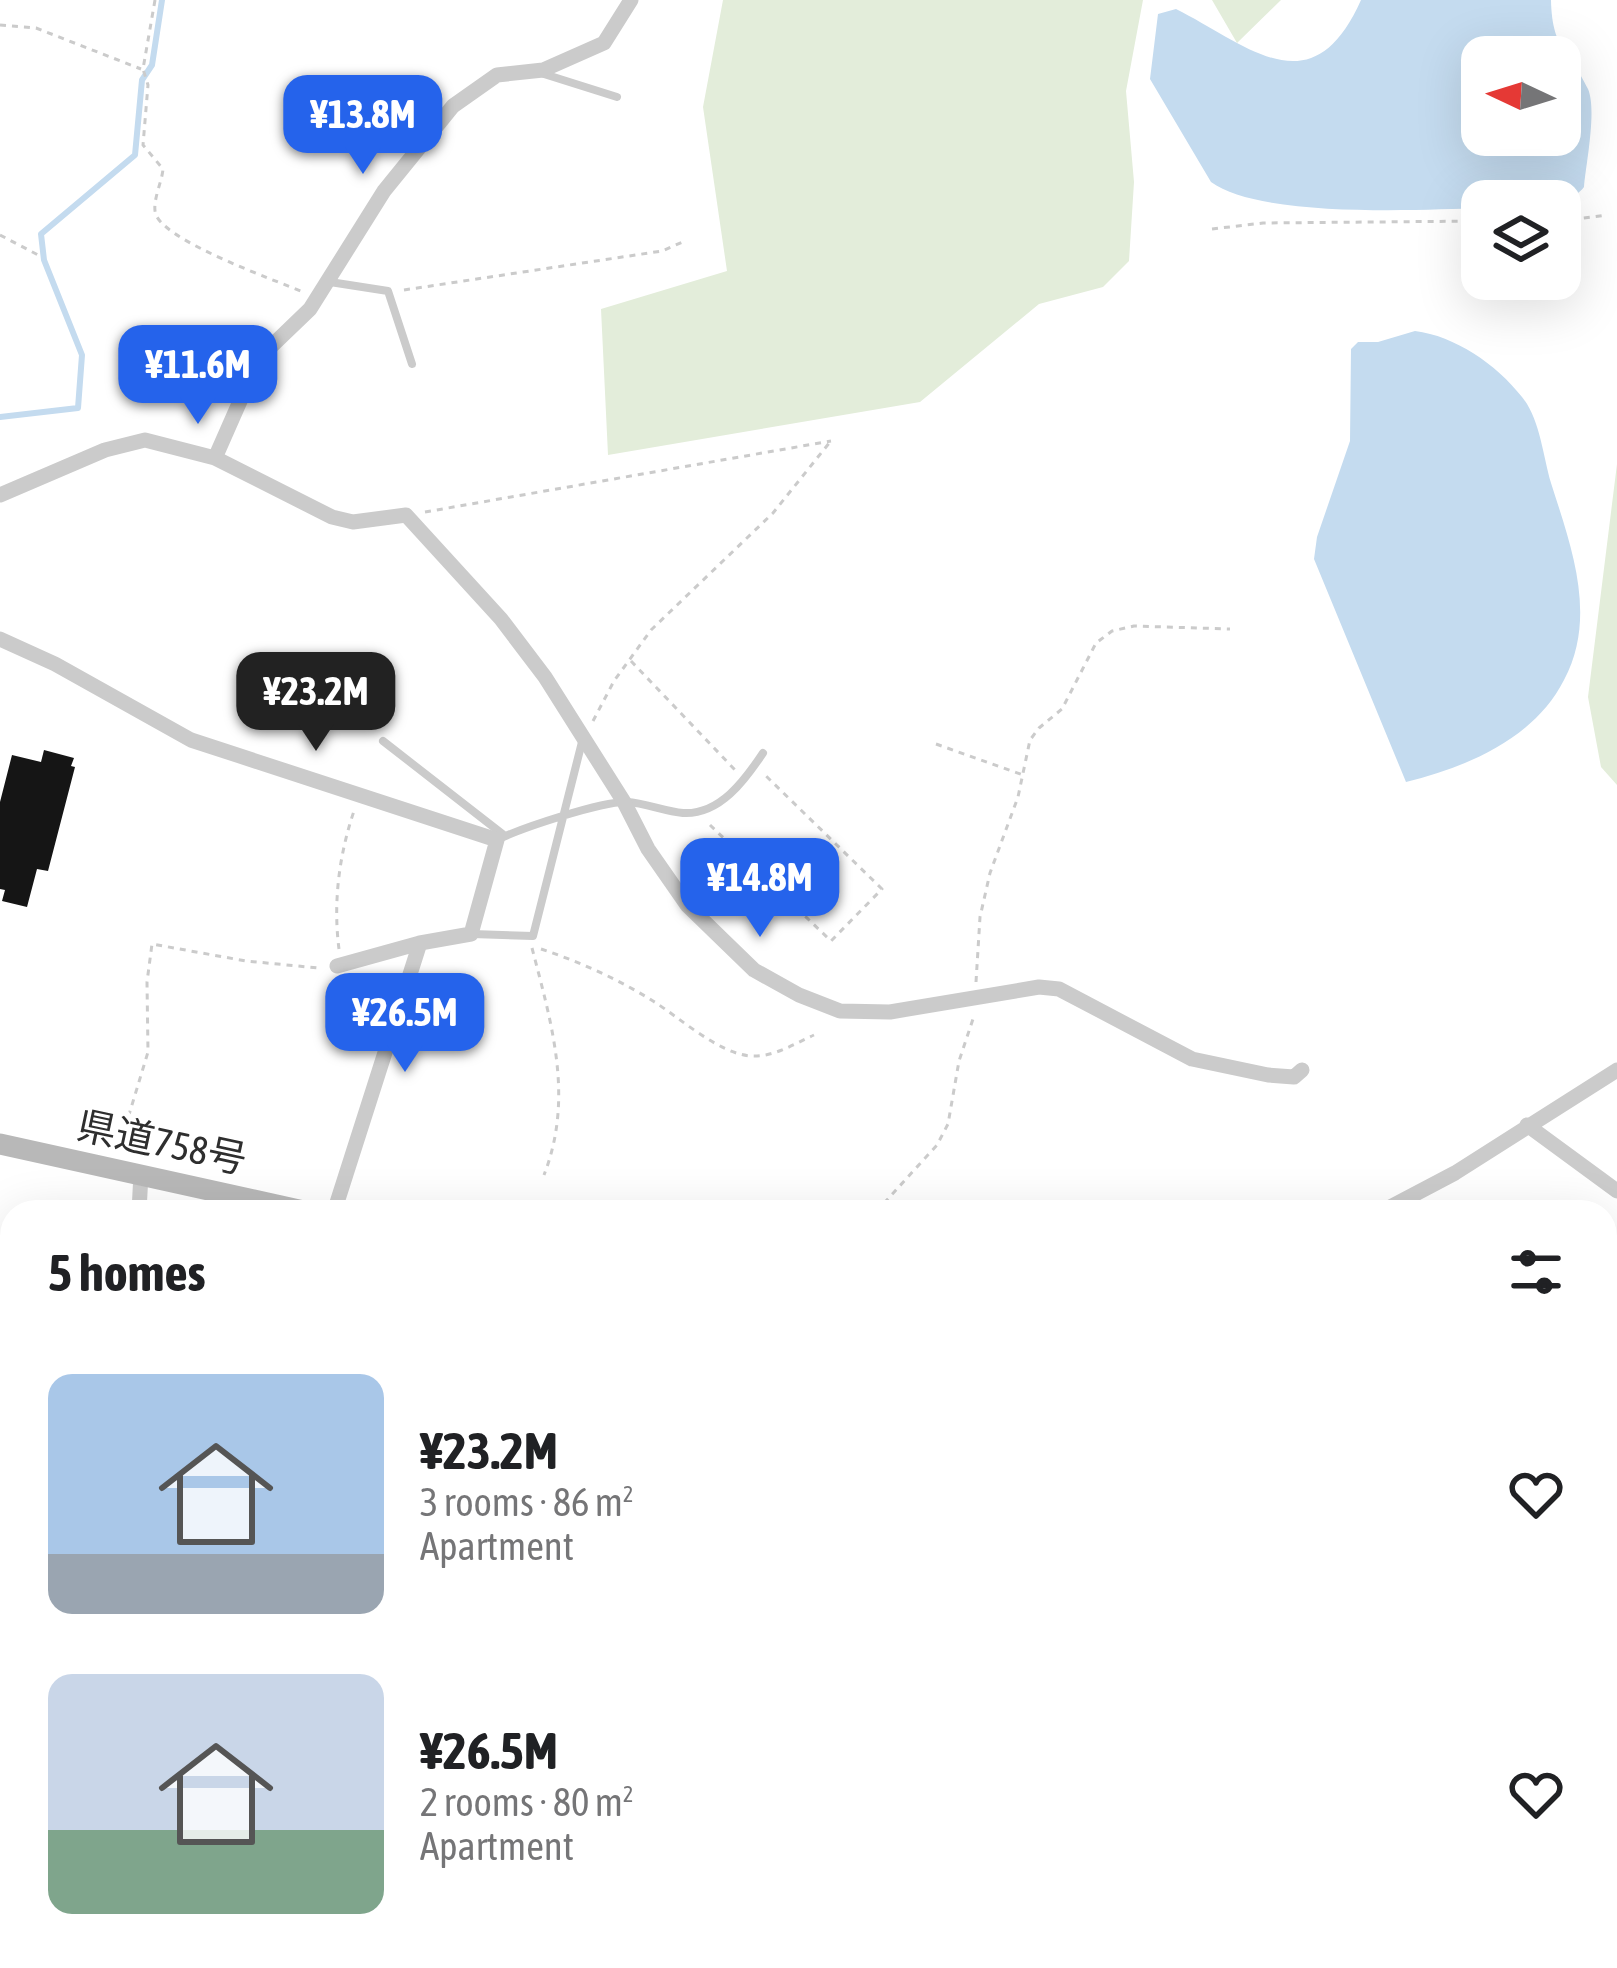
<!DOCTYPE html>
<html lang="en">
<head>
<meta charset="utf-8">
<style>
	:root { --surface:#fff; --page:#f2f2f2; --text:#202124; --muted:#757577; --accent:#2563eb }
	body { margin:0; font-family:"Asap Condensed","Noto Sans JP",sans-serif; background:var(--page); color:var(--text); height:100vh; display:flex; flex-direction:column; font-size:45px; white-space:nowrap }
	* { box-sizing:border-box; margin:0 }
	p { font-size:39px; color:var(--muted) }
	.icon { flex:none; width:66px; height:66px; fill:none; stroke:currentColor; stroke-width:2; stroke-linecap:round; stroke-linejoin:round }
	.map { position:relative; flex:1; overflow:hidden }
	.details { position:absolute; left:0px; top:1200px; width:1617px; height:768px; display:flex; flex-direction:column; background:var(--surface); border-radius:36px 36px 0 0; box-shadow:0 12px 48px #0002 }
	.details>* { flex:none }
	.needle { width:78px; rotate:274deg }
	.tools { position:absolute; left:1461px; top:36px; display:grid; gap:24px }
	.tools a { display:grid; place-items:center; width:120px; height:120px; border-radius:24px; background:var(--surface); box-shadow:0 12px 48px #0002; font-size:60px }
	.price { position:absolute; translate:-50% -102px; padding:0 27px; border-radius:24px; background:var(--accent); color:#fff; font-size:39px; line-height:78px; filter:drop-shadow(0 3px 6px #0008) }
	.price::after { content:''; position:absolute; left:50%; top:72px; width:36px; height:27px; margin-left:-18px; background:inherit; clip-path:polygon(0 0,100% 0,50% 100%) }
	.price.active { background:#222; color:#fff }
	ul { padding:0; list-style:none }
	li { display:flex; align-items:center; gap:36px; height:300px; padding:0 48px }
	li span { display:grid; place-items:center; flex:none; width:336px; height:240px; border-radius:24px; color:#555 }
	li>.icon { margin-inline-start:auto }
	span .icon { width:144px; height:144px; fill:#fffc; stroke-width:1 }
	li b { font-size:51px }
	h2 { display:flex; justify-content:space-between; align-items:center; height:144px; padding:0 48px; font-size:51px }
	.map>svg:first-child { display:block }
	.green { fill:#e3edda }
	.water { fill:#c4dbef; fill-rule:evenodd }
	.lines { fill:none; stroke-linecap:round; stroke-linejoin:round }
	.stream { stroke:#c4dbef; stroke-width:6 }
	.building { fill:#151515 }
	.path { stroke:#cbcbcb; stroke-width:3; stroke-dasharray:6 6; stroke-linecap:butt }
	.service { stroke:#cbcbcb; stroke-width:8 }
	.minor { stroke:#cbcbcb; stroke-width:15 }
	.secondary { stroke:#b8b8b8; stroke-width:21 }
	.labels { text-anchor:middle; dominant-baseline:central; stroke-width:12; stroke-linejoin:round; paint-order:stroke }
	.street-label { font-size:39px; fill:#2e2e2e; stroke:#fff }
</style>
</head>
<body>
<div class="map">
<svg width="1617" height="1968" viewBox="0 0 1617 1968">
	<rect width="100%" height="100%" fill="#fff"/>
	<path class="green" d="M723,0H1143L1126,91L1134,182L1129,261L1103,287L1039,304L920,402L608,455L601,309L727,271L703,107Z
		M1212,0H1281L1237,43Z
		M1617,464V785L1601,767L1588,697Z"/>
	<path class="water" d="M1361,0H1551C1552,51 1570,51 1588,89C1597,110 1586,163 1584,187C1565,212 1512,201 1482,201V208C1418,210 1260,218 1211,182L1150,79L1158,14L1176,9C1248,45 1312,110 1361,0ZM1560,57V135H1482V57Z
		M1415,331C1455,336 1496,364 1522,397C1540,419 1543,456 1551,483C1571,546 1598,616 1564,680C1534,739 1467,767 1406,782L1314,559L1317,537L1350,441L1351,349L1358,342H1378Z"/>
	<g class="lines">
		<path class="stream" d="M0,417L78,408L82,355L44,260L41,234L135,155L142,80L152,65L162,0"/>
	</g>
	<path class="building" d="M44,750L74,758L71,766L75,767L48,871L37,869L27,907L2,901L5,890L0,889V802L12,755L41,762Z"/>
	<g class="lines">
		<path class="path" d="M155,0L143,69L148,85L143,145L163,169C162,183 150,205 157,217C173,244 272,279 303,292
			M0,25L36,28L141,69
			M1560,221L1607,215
			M1212,229L1263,223L1482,221
			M0,235L40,256
			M404,290L662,251L685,241
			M425,512L831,441
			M631,661L736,771
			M593,721L614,681L651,630L773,513L830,442
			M936,744L1023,775
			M710,825L831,941L882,889L765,775
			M532,948C552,1025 574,1098 544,1175
			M339,949C333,903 339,855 354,811
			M541,949C580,962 618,979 653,1001C679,1017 720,1055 752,1056C774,1057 794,1044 814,1035
			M976,982L980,917L990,873L1018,797L1030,740L1039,728L1062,709L1096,643L1112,631L1134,626L1230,629
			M118,1151L148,1052L147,982L152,944L246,961L318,968
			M876,1212L937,1145L948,1124L959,1061L974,1016
			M1605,1321L1617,1318
			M822,1956L832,1968
			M370,1968L374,1956"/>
		<path class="service" d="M544,74L617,97
			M330,282L388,291L412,364
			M383,741L505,836
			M499,839C522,828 602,801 627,802C645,803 664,811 683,813C720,815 745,780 763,753
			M472,934L533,936L582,742
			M0,1333L12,1337"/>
		<path class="minor" d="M215,458L259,358L310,309L384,191L453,106L497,75L543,70L604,43L631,0
			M0,495L105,450L145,440L215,458L332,517L353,522L406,515L501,619L545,677L624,802L648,849L687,905L754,970L799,995L840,1011L890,1012L1039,987L1059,989L1192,1059L1268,1075L1294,1077L1302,1070
			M0,639L55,664L191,740L497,840L471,934L420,943L334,1212
			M337,966L420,943
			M1527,1125L1617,1191
			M139,1212L141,1173
			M1381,1212L1455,1173L1617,1070
			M1605,1279L1617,1277
			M0,1798L12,1784"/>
		<path class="secondary" d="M0,1144L308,1212
			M1605,1848L1617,1853"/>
	</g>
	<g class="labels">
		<g class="street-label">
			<text transform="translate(162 1142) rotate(12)">県道758号</text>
		</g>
	</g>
</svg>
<div class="tools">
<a><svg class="needle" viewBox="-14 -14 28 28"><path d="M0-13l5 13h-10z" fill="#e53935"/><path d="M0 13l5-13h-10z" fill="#757577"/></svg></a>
<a><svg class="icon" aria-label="layers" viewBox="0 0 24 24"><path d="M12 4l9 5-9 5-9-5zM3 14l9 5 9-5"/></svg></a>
</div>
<b class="price" style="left:363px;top:177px">¥13.8M</b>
<b class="price" style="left:198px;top:427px">¥11.6M</b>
<b class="price active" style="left:316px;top:754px">¥23.2M</b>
<b class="price" style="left:760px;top:940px">¥14.8M</b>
<b class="price" style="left:405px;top:1075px">¥26.5M</b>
<section class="details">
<h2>5 homes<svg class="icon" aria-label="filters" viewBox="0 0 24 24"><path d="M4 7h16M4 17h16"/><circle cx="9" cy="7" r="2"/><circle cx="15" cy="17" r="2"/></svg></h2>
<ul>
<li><span style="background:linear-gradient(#a9c7e8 75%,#9aa5b1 0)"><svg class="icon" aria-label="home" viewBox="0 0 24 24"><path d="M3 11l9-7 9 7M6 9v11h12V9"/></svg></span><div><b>¥23.2M</b><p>3 rooms · 86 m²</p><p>Apartment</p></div><svg class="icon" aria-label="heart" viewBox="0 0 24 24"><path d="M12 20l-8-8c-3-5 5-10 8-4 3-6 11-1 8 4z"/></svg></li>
<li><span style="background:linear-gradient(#c9d6e8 65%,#7fa58c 0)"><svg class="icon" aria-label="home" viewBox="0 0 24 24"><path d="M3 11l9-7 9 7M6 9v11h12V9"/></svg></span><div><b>¥26.5M</b><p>2 rooms · 80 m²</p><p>Apartment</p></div><svg class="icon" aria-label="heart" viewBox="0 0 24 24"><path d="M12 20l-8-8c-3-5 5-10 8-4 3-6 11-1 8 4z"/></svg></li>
</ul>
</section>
</div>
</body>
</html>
